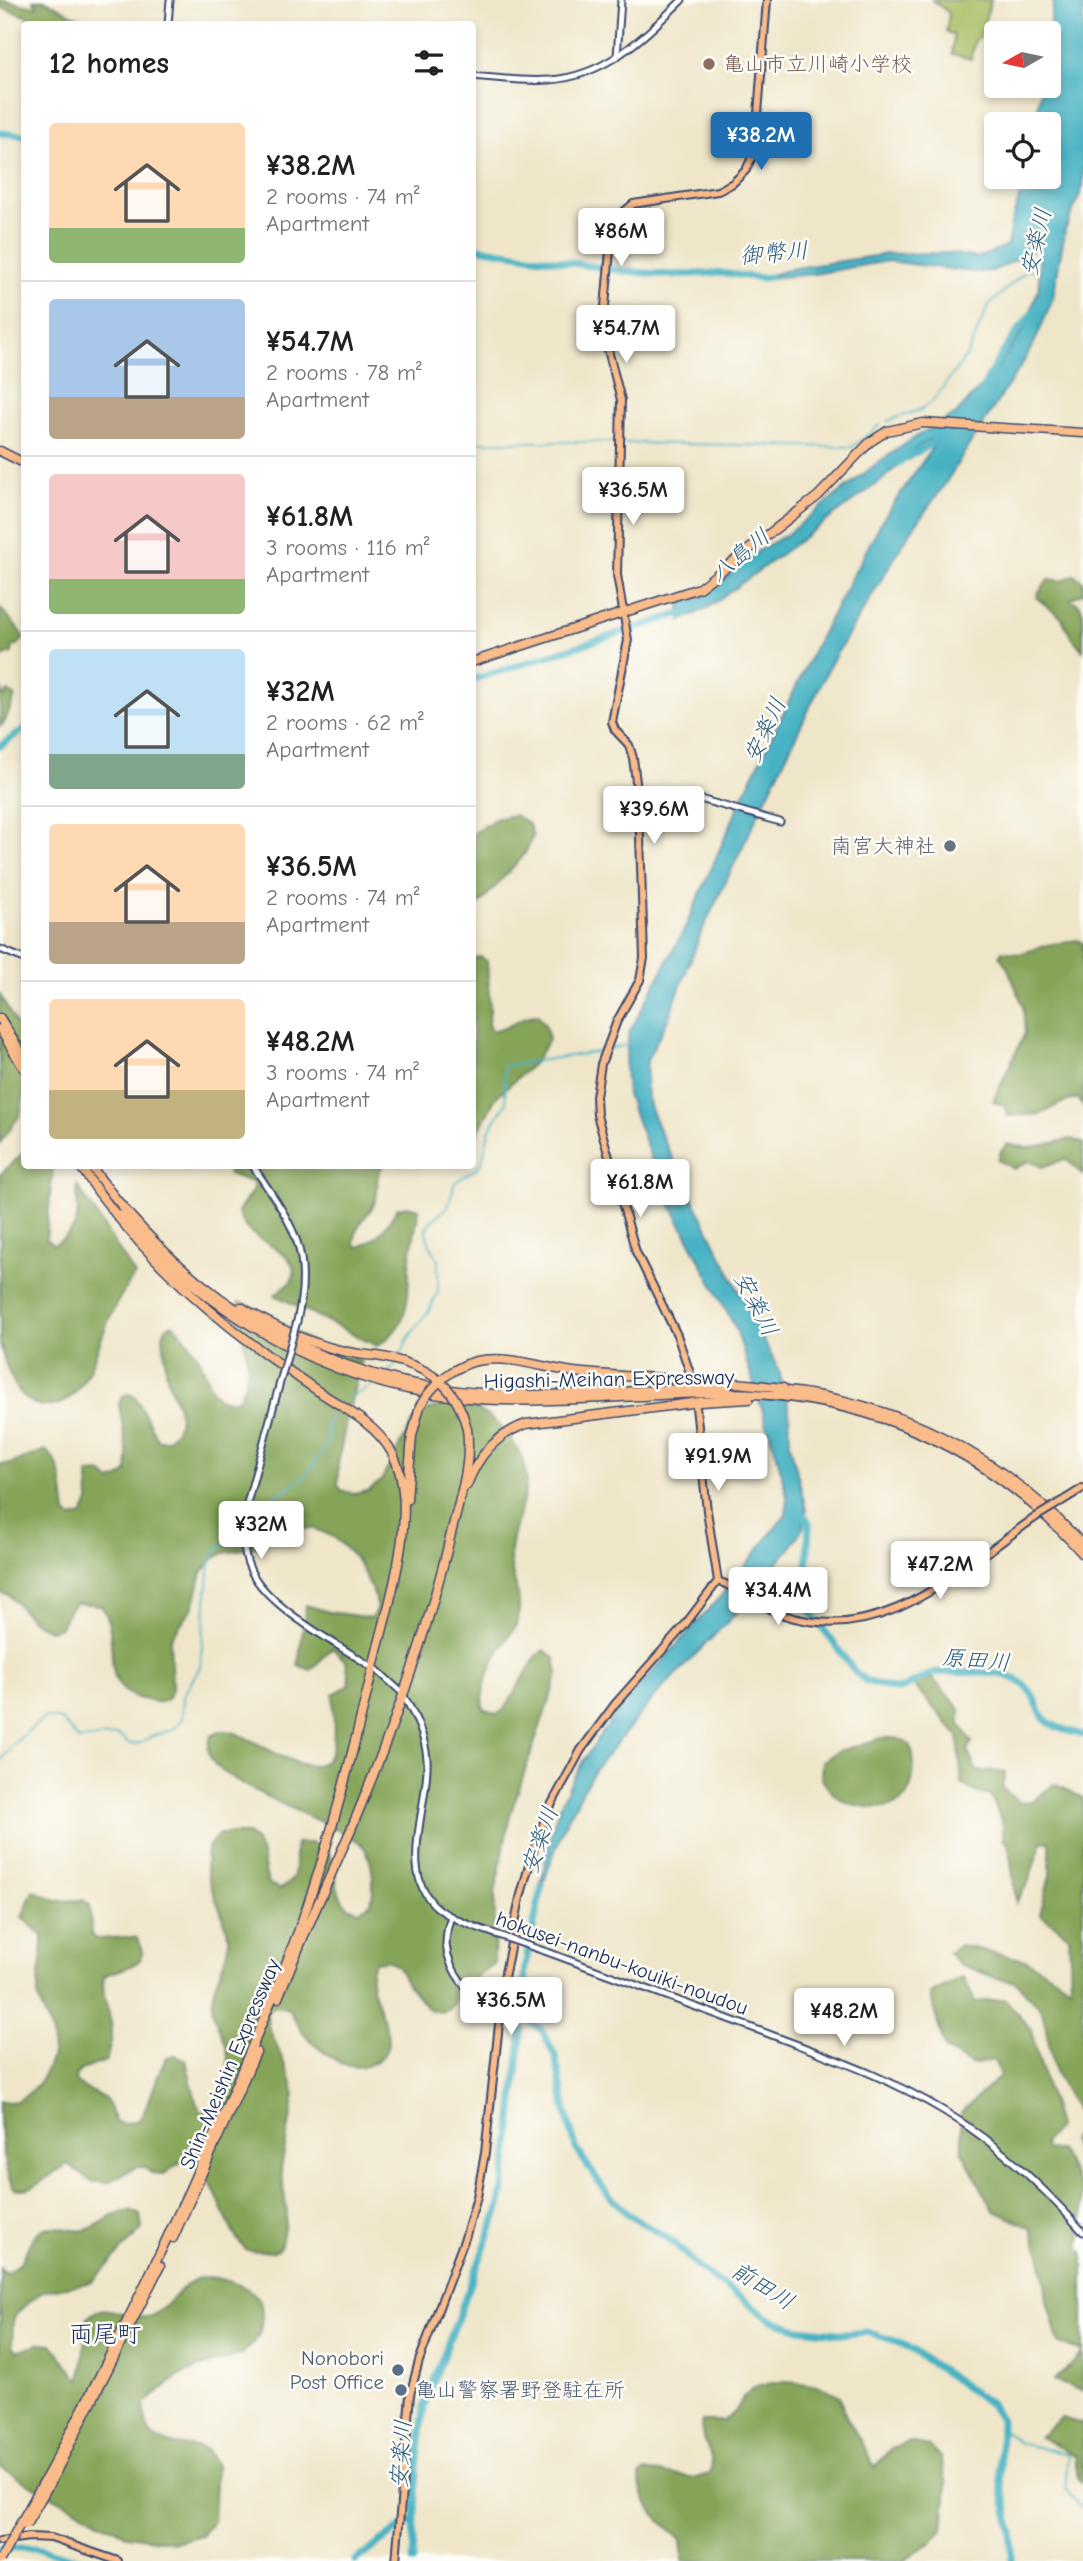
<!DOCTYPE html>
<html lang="en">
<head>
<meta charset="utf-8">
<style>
	:root { --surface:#fff; --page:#f2f2f2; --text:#202124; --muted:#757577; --line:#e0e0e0; --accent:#1f6fb2 }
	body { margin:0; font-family:"Comic Neue","Klee One",sans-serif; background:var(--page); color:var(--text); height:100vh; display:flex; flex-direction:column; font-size:26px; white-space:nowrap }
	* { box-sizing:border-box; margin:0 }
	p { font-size:23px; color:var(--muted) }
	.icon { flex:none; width:38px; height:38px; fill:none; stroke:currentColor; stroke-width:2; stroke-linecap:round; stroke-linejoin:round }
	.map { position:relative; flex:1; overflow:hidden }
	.details { position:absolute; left:21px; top:21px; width:455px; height:1148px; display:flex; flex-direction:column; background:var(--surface); border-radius:7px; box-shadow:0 4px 10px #0003 }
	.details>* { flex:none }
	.needle { width:46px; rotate:261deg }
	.buttons { position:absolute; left:984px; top:21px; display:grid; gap:14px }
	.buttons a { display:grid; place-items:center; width:77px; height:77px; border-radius:7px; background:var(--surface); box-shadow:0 4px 10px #0003; font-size:35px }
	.price { position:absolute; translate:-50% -60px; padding:0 16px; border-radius:7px; background:#fff; color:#222; font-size:23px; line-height:46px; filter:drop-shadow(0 2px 4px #0008) }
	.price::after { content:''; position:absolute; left:50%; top:42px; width:21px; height:16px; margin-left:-10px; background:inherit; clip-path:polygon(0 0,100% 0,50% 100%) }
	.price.current { background:var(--accent); color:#fff }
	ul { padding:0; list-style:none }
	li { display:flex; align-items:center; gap:21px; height:175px; padding:0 28px }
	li+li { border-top:2px solid var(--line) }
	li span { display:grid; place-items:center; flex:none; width:196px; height:140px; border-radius:7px; color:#555 }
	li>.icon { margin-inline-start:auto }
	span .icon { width:84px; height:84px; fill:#fffc; stroke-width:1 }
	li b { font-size:30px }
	h2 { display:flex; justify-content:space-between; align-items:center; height:84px; padding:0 28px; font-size:30px }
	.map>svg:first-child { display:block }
	.green { fill:#a7bd62; stroke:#617660; stroke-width:2 }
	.forest { fill:#85a458; stroke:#506a5b; stroke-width:2 }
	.water { fill:#46b2c3; stroke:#307090; stroke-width:2 }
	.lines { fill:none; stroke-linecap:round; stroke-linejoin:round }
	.stream { stroke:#46b2c3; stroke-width:2 }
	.river { stroke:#46b2c3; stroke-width:7 }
	.minor-casing { stroke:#3b4a6e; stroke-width:9 }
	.major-casing { stroke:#3b4a6e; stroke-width:10 }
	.highway-casing { stroke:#3b4a6e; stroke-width:11 }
	.minor { stroke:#fff; stroke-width:5 }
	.major { stroke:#fabc8b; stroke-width:6 }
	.highway { stroke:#fabc8b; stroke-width:8 }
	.minor-bridge-casing { stroke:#3b4a6e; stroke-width:9; stroke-linecap:butt }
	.major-bridge-casing { stroke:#3b4a6e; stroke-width:10; stroke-linecap:butt }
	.highway-bridge-casing { stroke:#3b4a6e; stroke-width:11; stroke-linecap:butt }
	.minor-bridge { stroke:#fff; stroke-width:5 }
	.major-bridge { stroke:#fabc8b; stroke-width:6 }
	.highway-bridge { stroke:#fabc8b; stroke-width:8 }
	.education-dot { fill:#8d6e63; stroke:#fdfcf7; stroke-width:2.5 }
	.worship-dot { fill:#6b7280; stroke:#fdfcf7; stroke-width:2.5 }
	.service-dot { fill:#5c6f8a; stroke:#fdfcf7; stroke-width:2.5 }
	.labels { text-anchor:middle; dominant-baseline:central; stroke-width:5; stroke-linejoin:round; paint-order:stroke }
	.education-label { font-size:21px; fill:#785e54; stroke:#fdfcf7; text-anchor:start }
	.worship-label { font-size:21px; fill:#5b616d; stroke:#fdfcf7; text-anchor:end }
	.street-label { font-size:21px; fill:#1b2f5e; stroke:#fdfcf7 }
	.service-label { font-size:21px; fill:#4e5e75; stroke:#fdfcf7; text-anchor:end }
	.water-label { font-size:23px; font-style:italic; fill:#2a5d81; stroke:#fdfcf7 }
	.quarter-label { font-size:24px; fill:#1b2f5e; stroke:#fdfcf7 }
</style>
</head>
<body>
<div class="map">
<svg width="1083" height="2561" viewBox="0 0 1083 2561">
	<rect width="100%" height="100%" fill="#fdfcf7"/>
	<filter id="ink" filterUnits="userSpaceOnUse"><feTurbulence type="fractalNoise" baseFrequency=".0143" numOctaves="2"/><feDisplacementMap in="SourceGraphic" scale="14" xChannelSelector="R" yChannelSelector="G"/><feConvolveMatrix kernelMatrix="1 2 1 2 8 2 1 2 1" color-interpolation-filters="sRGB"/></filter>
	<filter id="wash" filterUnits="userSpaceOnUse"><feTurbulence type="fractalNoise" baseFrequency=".00686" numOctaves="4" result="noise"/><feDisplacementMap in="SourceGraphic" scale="28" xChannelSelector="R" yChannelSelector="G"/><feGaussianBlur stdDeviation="1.57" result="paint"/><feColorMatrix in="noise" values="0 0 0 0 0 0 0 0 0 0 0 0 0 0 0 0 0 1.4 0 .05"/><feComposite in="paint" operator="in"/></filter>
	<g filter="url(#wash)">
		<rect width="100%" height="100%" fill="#efe6c9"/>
		<path class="green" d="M932,0H991L980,37L975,40L971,59L952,54L954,35L946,32L949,13Z"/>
		<path class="forest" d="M0,0C12,0 29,8 37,6L33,0H44L91,24H60L49,17L42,22L0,7Z
			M1074,575L1083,581V593L1070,599L1080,605L1083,613V651L1070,635L1062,618L1037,598L1038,593L1049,579L1061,581Z
			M0,608C4,612 22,633 24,638L17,646H13L12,653L1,657L0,664Z
			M0,685L4,697L8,691L15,696L4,723L0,726Z
			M514,815L528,823L533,836L524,855L473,911V834L495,819Z
			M1077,940L1083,943V1107L1078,1098L1059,1104L1042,1114L1008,1116L1004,1106L993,1101L1025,1033L1023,1005L1006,964L999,956L1002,951L1019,954L1047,945Z
			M481,957L487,961L490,1009L488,1025L491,1030C508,1032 520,1014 538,1015L545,1025L549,1039L534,1063L496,1097L473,1142L472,958Z
			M0,995L24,1038V1094L20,1115L0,1143Z
			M1072,1139L1083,1143V1175L1066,1159L1042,1167L1029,1161L1014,1169L998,1160L1001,1151L1007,1144C1031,1152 1049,1142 1072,1139Z
			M24,1152V1166H53L46,1239L54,1245C84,1227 77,1217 77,1185L135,1275C124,1290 115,1304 108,1321C96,1350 82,1416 38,1405C15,1399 4,1362 0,1343V1175Z
			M226,1166H383C374,1175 379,1187 376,1198C372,1217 357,1216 354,1244L358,1247C378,1241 387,1225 398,1208L407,1206L419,1209C416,1229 410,1249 409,1269C408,1302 409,1326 377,1346L275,1295C278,1290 287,1287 291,1281C307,1259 260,1242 249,1231C243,1225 240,1219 238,1212L254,1188V1183L229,1174Z
			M239,1302L249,1305L317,1345L361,1361L345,1426L338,1464V1484L341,1490L353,1494L368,1491L381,1481L412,1423C426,1409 444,1401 464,1405C494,1411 528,1451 526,1482C525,1508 510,1529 510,1555C509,1579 525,1595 517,1622C514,1632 505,1640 500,1649C492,1665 478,1692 484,1709L496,1714L504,1710L538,1654L544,1650L555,1658L558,1674L510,1815L495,1893L494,1964L468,1983L448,2010L441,2012L429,2009L408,1986L398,1967L388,1960L375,1962C354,1991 421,2050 365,2066C345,2071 322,2052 309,2039C300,2030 295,2017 287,2008L275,2006L267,2012L268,2026L290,2077L295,2094L281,2169L287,2214L280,2248L272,2252L246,2250C220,2223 220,2181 189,2156L164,2174L151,2173L144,2167H136L108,2182H92L68,2164C48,2173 37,2194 13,2188C0,2160 0,2131 0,2100C11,2105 20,2101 29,2093C50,2073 60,2047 47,2020C43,2010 39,2006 38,1995C37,1975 44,1956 43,1936L22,1917L33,1890L56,1901L83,1900L90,1905L91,1934L97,1939L127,1937L137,1938C156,1966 121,1968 104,1976C100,1997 112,2013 112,2033C112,2042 108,2052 106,2061L81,2070L75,2076L76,2083C100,2099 107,2090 114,2121L123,2124L139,2120C154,2098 154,2077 167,2057L176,2055L186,2060L196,2102L201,2112L221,2107C229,2088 231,2063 225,2043C221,2030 211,2017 212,2002C212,1979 231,1959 228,1935C224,1909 197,1872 209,1846C211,1842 216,1838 219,1834H248C268,1851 260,1863 269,1884L280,1889C302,1878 292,1864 296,1843C351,1838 324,1890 349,1907C352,1909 356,1910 359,1911L371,1903C375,1886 374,1856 360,1843C356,1840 351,1837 346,1834C318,1819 229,1784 213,1762C207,1753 208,1745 211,1736C216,1734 221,1730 226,1731C253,1732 324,1799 333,1744C335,1728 333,1710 333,1694L350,1685L346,1661L332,1648L311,1670L298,1665L306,1605L329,1612L372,1618L376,1609V1599L367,1579L355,1558L334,1537L316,1529L297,1528L277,1531L258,1546L224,1553L212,1560L202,1573L193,1607L170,1639L172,1689L167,1700C160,1704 154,1702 146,1700C100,1691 117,1653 108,1620C107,1615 104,1610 101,1605L75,1603L68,1611L61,1627L50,1630L33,1622L9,1595L0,1593V1464H10L45,1450C64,1462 63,1495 66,1514L72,1518L83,1515L89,1502L88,1473L101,1472L110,1481L119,1478L127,1472L128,1457L119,1404L122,1396L128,1394L135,1396L158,1440H167C191,1418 175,1406 168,1380C164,1367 165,1350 163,1336L165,1329L172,1324C184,1334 192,1346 200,1360C206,1372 209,1393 221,1399C227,1402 232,1400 238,1399C246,1385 249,1367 246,1350C244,1334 232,1319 239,1302Z
			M932,1678L960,1709V1724L972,1742L967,1751L977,1771L1005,1772L1002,1788L1019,1803L1034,1800L1054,1784L1083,1798V2179L1072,2141L1082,2121L1055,2072L1042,2010L1016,1982L996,1978L959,1964L948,1953L960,1945L1026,1960L1071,1987L1069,1936L1040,1914L1050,1876V1842L1042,1841L1028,1883L1016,1902L1009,1845L1003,1839V1825L991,1796L975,1792L962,1784L958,1736L913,1684Z
			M882,1738C911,1736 916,1748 913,1775C912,1782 911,1790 907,1796C892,1814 851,1809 835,1795C830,1791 825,1783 821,1778L822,1761L839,1751Z
			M963,1977L975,2002L1005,1999L1030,2028L1058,2126L1044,2144L1046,2150H1060L1081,2189L1083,2217L1079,2248L1083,2252V2351L1059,2344L1047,2300L1042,2261L1031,2228L993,2210L962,2151L961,2113L1000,2076L994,2060L971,2065L945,2049L930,1994Z
			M130,2210L140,2215L142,2229L92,2282L44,2291L31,2300L17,2313L13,2321L12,2346L16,2351L42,2343L52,2344L77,2377L81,2379L87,2319C104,2297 124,2320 146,2317C164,2315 176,2288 196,2279C211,2273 251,2285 259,2300C261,2303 262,2312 262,2316C262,2364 212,2358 183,2374C169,2382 157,2393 145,2404C142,2452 174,2440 207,2450L216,2466L213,2520L201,2535L175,2542L127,2535L21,2480L0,2466V2266L1,2271L7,2274C11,2270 16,2267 20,2263C28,2252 28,2238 41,2230C55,2222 71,2233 85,2230C102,2227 112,2211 130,2210Z
			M1083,2353V2391L1054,2381Z
			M778,2382C801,2382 820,2384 840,2396L843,2410L875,2467L891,2448L909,2442L929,2446L940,2457L947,2485L943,2529L929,2544L904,2561H683L681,2539C661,2521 639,2504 640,2476L646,2471L696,2478L709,2474C719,2455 697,2439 702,2421H723L736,2411L743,2397L754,2387Z
			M1061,2418L1083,2424V2483L1078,2479L1075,2456L1039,2436Z"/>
		<path class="water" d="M1054,0H1083V187L1065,230L1053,298L1037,337L1024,361L971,442L945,484L909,534L831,663L701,933L668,1019L647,1060L646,1089L650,1109L665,1143L779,1371L789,1409L790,1444L806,1509L803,1528L791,1547L735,1614L655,1696L593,1772L564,1826L539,1895C545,1868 548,1837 558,1811C591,1727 662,1664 719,1598C743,1571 764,1542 786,1514L787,1496L777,1456L736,1329L665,1194L627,1095L625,1065L629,1033L685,928L745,792L818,641L883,519L934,445L929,440L919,446L882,480L709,607L681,621L680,604L703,596L759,550L786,535L880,461L917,436L956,414L995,371L1025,328L1039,287V249L1036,246L1030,253L993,271L972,272L888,261L814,274L758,279L790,269L887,254L950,253L977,258L1007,246L1011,224L1026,177H1048V124H1035L1041,86H1048V37Z"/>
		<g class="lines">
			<path class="stream" d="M887,421L920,410L932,402L967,355L989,305L1026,271L1042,270
				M472,442H618
				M624,443L852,447L880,425
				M609,1049L627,1045
				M400,1356L409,1337L430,1309L438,1291V1260L428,1241L426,1229L430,1222L448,1207L455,1182L477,1168L482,1162L489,1131L506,1103L504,1066L603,1051
				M388,1373L396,1364
				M349,1399L375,1383
				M246,1533L271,1499L303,1478L325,1449L327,1442V1424L331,1415
				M0,1762L14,1743L45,1717L61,1720L79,1740L118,1735L129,1744L141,1743L150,1737L175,1728L182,1719L183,1696L200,1667L210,1561L219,1546L242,1538
				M1001,2428L1019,2443L1068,2454L1065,2489L1083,2509"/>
			<path class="river" d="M0,133L24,135
				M472,247L623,271L672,275L721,273L761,278L770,277
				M982,390C996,360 1013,337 1033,312
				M898,463L939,439
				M472,680L689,611
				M0,746L24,729
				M802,1516L806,1517L809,1524L807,1560L811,1612L855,1672L866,1681L894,1689H901L932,1673L939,1672C959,1673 997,1670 1015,1679C1039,1691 1035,1711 1047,1721C1058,1730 1071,1731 1083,1735
				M523,2017L542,2030L555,2056L568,2121L577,2150L606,2192L628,2214L672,2241L703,2271L773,2321L800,2329L845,2334L867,2332L902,2343L990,2404L1001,2420L1000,2478L1012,2532V2561
				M0,2548H36L83,2561
				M355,2561L404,2525L415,2521
				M413,2561L417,2466L424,2407L500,2206L508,2156L523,2017L525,1966L542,1885"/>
		</g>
	</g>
	<g filter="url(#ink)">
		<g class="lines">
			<defs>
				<path id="minor" d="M168,24L170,0
					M617,57L621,0
					M472,76C498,78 524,82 549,80C605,77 644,37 682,0
					M638,797H693L780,822
					M0,949L24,959
					M253,1166C291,1223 314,1249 297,1321
					M282,1375L243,1518C242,1536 243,1555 251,1571C269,1608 336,1643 370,1666
					M377,1670L400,1691
					M405,1698C416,1718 425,1736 427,1759C430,1805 395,1875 439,1909C458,1923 486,1930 509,1939
					M451,1916C448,1925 446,1934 446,1944C448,1972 473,2002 499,2012
					M550,1953C623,1980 696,2007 769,2034C829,2057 888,2077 944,2111C997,2143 1042,2185 1083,2232"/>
				<path id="major" d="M690,1373L677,1335L636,1252L597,1115L596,1097L601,1064L617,1021L640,980L644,958L639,806L633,758L629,745L615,730L612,722L628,640L617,575L621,400L606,342L604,318L612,228L620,215L633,204L718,191L733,183L746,170L753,155L756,139L767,0
					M696,1407L707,1511L718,1581
					M1054,1506L1083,1488
					M0,2541L29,2537L51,2538L118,2561
					M396,2561L410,2395L419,2361L466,2235L477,2197L485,2153L504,1978L520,1898L533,1851L549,1809L581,1750L615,1704L684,1626L718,1581C741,1589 761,1607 784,1615C883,1648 960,1569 1036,1517"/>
				<path id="highway" d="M0,451L24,463
					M472,662L699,588L818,496L870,442L887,431L923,423L1083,433
					M0,1018L24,1057
					M0,1029L24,1069
					M91,1166C187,1301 325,1385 493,1394C571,1398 649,1388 727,1388
					M122,1215C207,1314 326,1383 457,1397C540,1406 624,1395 708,1393C857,1390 983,1442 1083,1554
					M241,1307C282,1332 328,1353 377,1356
					M476,1361C513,1354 547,1370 583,1373C650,1379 716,1379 783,1388
					M778,1390C898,1401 1003,1457 1083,1545
					M467,1485C478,1455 496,1435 526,1424L700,1402L749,1399
					M407,1499L412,1436L420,1406
					M278,1998C301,1940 327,1884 352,1827C392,1732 427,1634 451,1534C459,1500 472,1465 467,1429
					M173,2238L256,2052
					M52,2467C120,2340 183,2209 239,2077C266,2014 293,1950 314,1886C339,1809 358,1730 377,1651C391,1596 421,1503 391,1451C374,1422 341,1407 315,1389C296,1376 278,1363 259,1349C187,1296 130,1240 80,1166
					M57,2470L160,2266"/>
			</defs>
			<use href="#minor" class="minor-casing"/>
			<use href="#major" class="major-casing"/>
			<use href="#highway" class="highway-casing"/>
			<use href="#minor" class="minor"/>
			<use href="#major" class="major"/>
			<use href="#highway" class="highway"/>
			<defs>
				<path id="minor-bridge" d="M282,1375L297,1321
					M509,1939L550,1953"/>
				<path id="major-bridge" d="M1036,1517L1054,1506"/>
				<path id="highway-bridge" d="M377,1356C423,1364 456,1381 467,1429
					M420,1406C433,1384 451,1368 476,1361
					M26,2525L57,2470
					M0,2560L52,2467"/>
			</defs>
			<use href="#minor-bridge" class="minor-bridge-casing"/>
			<use href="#major-bridge" class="major-bridge-casing"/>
			<use href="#highway-bridge" class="highway-bridge-casing"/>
			<use href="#minor-bridge" class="minor-bridge"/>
			<use href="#major-bridge" class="major-bridge"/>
			<use href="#highway-bridge" class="highway-bridge"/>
		</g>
	</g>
	<circle class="education-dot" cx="709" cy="64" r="7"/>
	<circle class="worship-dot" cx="950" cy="846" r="7"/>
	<g class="service-dot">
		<circle cx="398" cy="2370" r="7"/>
		<circle cx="401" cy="2390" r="7"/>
	</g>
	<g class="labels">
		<g class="education-label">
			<text x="723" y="64">亀山市立川崎小学校</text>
		</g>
		<g class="worship-label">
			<text x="936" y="846">南宮大神社</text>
		</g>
		<g class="street-label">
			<text transform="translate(609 1379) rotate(-1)">Higashi-Meihan Expressway</text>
			<text transform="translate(622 1963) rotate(20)">hokusei-nanbu-kouiki-noudou</text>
			<text transform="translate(230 2064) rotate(-67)">Shin-Meishin Expressway</text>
		</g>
		<g class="service-label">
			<text x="384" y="2358">Nonobori<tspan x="384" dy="24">Post Office</tspan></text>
			<text x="415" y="2390" text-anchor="start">亀山警察署野登駐在所</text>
		</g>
		<g class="water-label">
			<text transform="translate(1036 242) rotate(-77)">安楽川</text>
			<text transform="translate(774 253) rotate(-5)">御幣川</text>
			<text transform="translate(740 555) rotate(-39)">八島川</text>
			<text transform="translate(765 730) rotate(-65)">安楽川</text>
			<text transform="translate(756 1304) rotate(63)">安楽川</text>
			<text transform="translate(976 1660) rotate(5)">原田川</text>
			<text transform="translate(540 1840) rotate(-71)">安楽川</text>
			<text transform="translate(763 2286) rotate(32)">前田川</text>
			<text transform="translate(401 2454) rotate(-86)">安楽川</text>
		</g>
		<g class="quarter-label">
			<text x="105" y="2334">両尾町</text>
		</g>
	</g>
</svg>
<div class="buttons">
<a><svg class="needle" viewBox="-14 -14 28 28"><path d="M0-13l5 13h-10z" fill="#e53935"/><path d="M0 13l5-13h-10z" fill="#757577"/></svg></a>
<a><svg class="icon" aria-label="locate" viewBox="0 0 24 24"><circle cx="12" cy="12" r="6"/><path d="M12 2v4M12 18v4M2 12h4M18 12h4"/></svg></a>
</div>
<b class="price current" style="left:761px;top:172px">¥38.2M</b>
<b class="price" style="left:621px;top:268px">¥86M</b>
<b class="price" style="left:626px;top:365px">¥54.7M</b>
<b class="price" style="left:633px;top:527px">¥36.5M</b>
<b class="price" style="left:654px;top:846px">¥39.6M</b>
<b class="price" style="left:640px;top:1219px">¥61.8M</b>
<b class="price" style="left:718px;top:1493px">¥91.9M</b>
<b class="price" style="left:261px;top:1561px">¥32M</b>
<b class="price" style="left:940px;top:1601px">¥47.2M</b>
<b class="price" style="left:778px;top:1627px">¥34.4M</b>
<b class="price" style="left:511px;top:2037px">¥36.5M</b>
<b class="price" style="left:844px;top:2048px">¥48.2M</b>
<section class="details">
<h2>12 homes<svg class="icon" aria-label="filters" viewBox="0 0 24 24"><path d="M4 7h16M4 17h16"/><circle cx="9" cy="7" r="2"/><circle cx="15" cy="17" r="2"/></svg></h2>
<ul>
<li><span style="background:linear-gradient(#ffd9b3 75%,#8fb573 0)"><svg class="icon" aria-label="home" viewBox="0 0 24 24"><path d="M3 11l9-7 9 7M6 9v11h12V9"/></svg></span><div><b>¥38.2M</b><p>2 rooms · 74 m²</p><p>Apartment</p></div></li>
<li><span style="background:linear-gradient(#a9c7e8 70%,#b9a48a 0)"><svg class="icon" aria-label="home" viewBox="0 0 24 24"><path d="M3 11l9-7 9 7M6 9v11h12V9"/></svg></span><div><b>¥54.7M</b><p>2 rooms · 78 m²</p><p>Apartment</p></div></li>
<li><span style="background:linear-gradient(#f6c9c9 75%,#8fb573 0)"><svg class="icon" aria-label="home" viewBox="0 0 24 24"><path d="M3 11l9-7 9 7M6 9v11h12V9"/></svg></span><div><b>¥61.8M</b><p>3 rooms · 116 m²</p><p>Apartment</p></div></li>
<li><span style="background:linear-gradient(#bfe0f5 75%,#7fa58c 0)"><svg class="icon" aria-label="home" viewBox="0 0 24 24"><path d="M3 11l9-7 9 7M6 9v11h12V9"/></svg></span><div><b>¥32M</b><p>2 rooms · 62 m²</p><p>Apartment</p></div></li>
<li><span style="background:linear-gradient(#ffd9b3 70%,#b9a48a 0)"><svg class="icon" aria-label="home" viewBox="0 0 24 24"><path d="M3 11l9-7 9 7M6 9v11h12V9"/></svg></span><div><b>¥36.5M</b><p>2 rooms · 74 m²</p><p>Apartment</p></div></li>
<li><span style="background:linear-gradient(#ffd9b3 65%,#c2b280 0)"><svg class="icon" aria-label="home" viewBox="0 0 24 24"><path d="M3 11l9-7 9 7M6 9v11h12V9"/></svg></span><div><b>¥48.2M</b><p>3 rooms · 74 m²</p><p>Apartment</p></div></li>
</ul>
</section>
</div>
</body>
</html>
